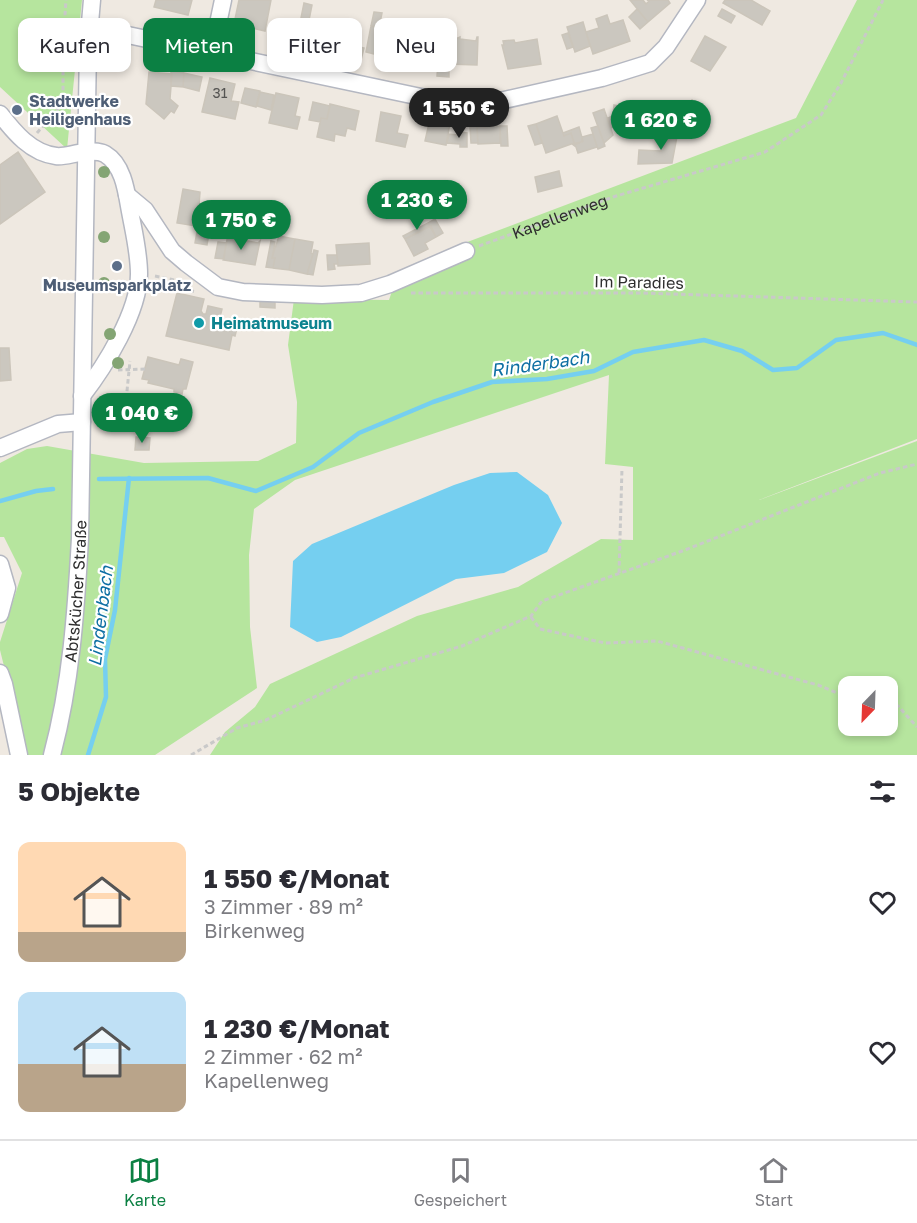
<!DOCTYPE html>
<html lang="de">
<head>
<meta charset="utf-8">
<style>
	:root { --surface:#fff; --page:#f7f7f7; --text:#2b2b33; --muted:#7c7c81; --line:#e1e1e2; --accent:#0b8043 }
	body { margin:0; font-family:"Golos Text",sans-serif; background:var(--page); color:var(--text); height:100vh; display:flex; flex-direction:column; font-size:22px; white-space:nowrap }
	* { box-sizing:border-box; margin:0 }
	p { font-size:20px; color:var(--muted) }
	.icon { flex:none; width:33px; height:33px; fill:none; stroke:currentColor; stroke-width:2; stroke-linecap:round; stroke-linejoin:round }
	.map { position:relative; height:755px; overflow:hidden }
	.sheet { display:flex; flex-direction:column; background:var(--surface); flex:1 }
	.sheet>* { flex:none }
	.banner { position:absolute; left:18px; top:18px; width:600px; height:54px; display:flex; gap:12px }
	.needle { width:39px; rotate:203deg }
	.tools { position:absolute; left:838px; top:676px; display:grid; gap:12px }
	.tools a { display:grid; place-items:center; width:60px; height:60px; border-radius:12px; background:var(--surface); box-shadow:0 3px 9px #0003; font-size:30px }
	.price { position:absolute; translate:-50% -51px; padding:0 14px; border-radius:21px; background:var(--accent); color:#fff; font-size:20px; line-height:39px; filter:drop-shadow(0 2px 3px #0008) }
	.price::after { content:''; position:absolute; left:50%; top:36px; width:18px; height:14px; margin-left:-9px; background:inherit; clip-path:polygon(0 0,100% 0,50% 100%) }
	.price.active { background:#222; color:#fff }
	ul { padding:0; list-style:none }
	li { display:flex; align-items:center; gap:18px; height:150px; padding:0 18px }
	li span { display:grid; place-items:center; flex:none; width:168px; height:120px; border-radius:12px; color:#555 }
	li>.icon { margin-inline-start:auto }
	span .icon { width:72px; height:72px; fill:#fffc; stroke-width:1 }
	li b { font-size:26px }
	h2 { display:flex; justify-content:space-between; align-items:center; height:72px; padding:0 18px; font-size:26px }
	.pill { padding:0 21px; border-radius:12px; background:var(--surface); box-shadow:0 3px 9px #0003; font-size:21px; line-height:54px }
	.pill.active { background:var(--accent); color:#fff }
	.menu { display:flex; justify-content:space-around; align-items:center; height:84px; border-top:2px solid var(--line); background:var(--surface); font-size:16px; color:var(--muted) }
	.menu a { display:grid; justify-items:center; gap:3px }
	.menu .active { color:var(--accent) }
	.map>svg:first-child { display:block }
	.green { fill:#b6e59e; fill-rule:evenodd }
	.water { fill:#75cff0 }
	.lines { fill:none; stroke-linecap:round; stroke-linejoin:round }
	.stream { stroke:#75cff0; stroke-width:4.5 }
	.building { fill:#cbc7bf; stroke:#cbc5ba; stroke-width:1.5 }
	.minor-casing { stroke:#b4b7c1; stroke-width:19 }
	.path { stroke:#c9c9c9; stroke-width:3; stroke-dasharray:4.5 3; stroke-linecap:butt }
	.minor { stroke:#fff; stroke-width:16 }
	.tree { fill:#84a574 }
	.service-dot { fill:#5c6f8a; stroke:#fff; stroke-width:2 }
	.culture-dot { fill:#0f9aa8; stroke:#fff; stroke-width:2 }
	.labels { text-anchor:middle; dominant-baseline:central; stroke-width:4.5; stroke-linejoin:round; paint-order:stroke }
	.number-label { font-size:14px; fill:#555452 }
	.service-label { font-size:16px; font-weight:bold; fill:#4e5e75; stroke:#fff; text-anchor:start }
	.street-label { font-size:16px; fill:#2e2e2e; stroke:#fff }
	.culture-label { font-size:16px; font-weight:bold; fill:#0d838f; stroke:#fff; text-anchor:start }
	.water-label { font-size:18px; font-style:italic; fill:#0d6fa3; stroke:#fff }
</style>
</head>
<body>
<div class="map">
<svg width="917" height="755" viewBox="0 0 917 755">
	<rect width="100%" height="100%" fill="#efe9e1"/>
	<path class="green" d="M0,0H82L67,149L0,87Z
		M857,0H917V439L759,500L917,441V755H210L225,732L255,707L270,684L417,616L518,587L601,539L633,540V467L605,464L609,375L295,480L254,509L249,555L250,627L257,688L155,755H26L0,650V642L22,573L4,537H0V463L27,449L47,446L144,463L258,461L296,443L297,402L288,345L294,299L389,300L398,273L462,244L796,118ZM849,687H888V726H849Z"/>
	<path class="water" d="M517,472L548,495L562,523L547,552L504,573L456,579L341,637L317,642L290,627L293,561L312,544L454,485L490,473Z"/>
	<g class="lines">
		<path class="stream" d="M99,479L208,478L256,491L313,467L359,433L433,402L492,382L547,379L594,371L633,352L704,340L742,351L773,370L797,368L836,340L883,333L917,345
			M0,501L36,491L53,489
			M88,755L106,697L105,659L115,610L129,478"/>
	</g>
	<path class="building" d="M156,0H192L188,15L154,7Z
		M239,0H271L265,31L234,24Z
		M630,0H643L646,4L649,1L647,0H668L670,3L648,22Z
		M725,0H751L770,11L762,25L723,3Z
		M304,3L312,5L309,20L301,18Z
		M637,9L648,22L640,29L629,17Z
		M722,9L735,16L731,23L718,16Z
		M374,12L382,13L379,28L371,26Z
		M607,15L610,24L623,20L630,41L593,54L586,32L599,28L596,19Z
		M315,19L345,26L341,44L311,37Z
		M583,22L590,46L575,52L567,27Z
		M371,26L414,35L409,58L378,51V55L366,52Z
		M568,33L573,47L567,49L562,35Z
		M449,36L450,38H458L460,37V39L476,41L477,37H478L477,65L448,64Z
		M705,36L726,47L710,71L691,61Z
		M537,39L541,64L508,69L502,45H504L503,41L514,40L515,43Z
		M356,46L364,48L361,60L353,59Z
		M438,63L449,64V77L437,76Z
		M171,71L184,73L183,87L171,86Z
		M149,72L172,74L170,99L178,106L174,113L171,111L164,119L146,104Z
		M184,73L202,77L199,91L183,87Z
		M210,78L235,84L231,101L239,102L235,119L202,112Z
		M245,88L260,91L256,107L241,103Z
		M260,92L274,95L271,110L257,106Z
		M276,93L299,98L295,116L300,117L297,129L269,123Z
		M692,100L704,118L684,132L651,126L655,104L679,109Z
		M313,102L330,106L327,119L321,118L320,122L309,120Z
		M330,104L359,111L355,130L347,128L345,136L335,134L334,141L317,137L321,118L327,119Z
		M614,105L631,108L628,125L620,123L619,125L611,128L608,118L613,116Z
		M604,109L613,135L604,143L605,146L593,113Z
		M381,112L401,116L397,133L408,135L405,147L376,141Z
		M557,116L564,136L571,133L574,143L546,153L536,124Z
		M430,119L450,123L446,145L425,141Z
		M536,124L542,143L535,145L528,126Z
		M477,126L478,143H471L470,127Z
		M500,126V143L478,144L477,127Z
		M500,126H507L508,146H501Z
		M598,126L605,146L598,149L591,128Z
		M579,127L583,141L575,145L571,133L564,136L563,133Z
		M665,129L678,131L672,163L638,164L639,150L661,151Z
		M459,132L467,133V147H460V144L447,143L449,134L458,135Z
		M593,134L597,147L578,153L576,147L572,144L582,142V137Z
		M18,152L45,192L0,224V165Z
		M559,171L562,186L538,192L535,177Z
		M183,189L200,192L199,205L198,204L197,208L211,211L208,228L177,223Z
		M435,219L443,233L436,237L428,223Z
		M428,223L430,226L405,239L403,236Z
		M198,226L210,228L207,245L195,243Z
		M431,226L436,237L425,243L428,249L414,256L405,239Z
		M228,235L242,238V240L258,243L260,241L255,265L223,260Z
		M279,236L295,239L289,270L273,268L275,258H272Z
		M295,239L313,242L311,253L313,254L307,274L289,270Z
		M271,241L275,242L272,258H275L273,268L266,267Z
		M218,242L226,243L224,259L215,258Z
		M369,243L370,264L338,266L336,245Z
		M314,250L318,251L313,275L307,274Z
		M327,255H337L338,264H334L335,269L328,270Z
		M177,293L204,299L201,311L203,314H206L208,306L222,309L220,317L223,318L222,321L238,324L235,336L232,335L229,350L166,336Z
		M260,298L275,300V308L260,307Z
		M0,348H9L11,380L0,381Z
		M148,357L179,365L181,359L193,362L186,389H183L182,394L174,392V389L148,383L149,380L142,379Z
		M129,401L151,403L147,432L126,430Z
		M136,437L150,438L149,450H135Z"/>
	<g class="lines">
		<defs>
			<g id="minor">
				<path d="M90,27L435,100L491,103L602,78L650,63L666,47L697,0"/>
				<path d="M212,52L223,0"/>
				<path d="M0,114C14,132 31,153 56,156C63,157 72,154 79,153C88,152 97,150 105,154C122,164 126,188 129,206C133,229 139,251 139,274C139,312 105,366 82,396"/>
				<path d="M127,195L145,210L172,251L186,263L218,287L243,292L322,295L361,293L390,284L466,251"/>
				<path d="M0,448L58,424L82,422"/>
				<path d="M0,564L7,588L0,614"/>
				<path d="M0,673L4,684L19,755"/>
				<path id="s2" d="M52,755C71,684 76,612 80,538L88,46L92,0"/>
			</g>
		</defs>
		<use href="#minor" class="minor-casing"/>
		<g class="path">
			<path d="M37,133L63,103V43L66,0"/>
			<path id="s1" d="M479,246L613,197L765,152L821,115L841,83L883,0"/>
			<path d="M155,276L184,282"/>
			<path d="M153,282L196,292"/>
			<path d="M411,293H643L917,302"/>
			<path d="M118,370L145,369"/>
			<path d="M124,421L130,361"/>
			<path d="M619,573L622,468"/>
			<path d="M531,617L540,629L605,643L657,641L818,685L849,698"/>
			<path d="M888,703L898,706L917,727"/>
			<path d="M191,755L237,728L266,720L354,678L462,646L531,616L542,601L685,550L880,473L917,464"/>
		</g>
		<use href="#minor" class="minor"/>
	</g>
	<g class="tree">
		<circle cx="104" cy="172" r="6"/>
		<circle cx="104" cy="237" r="6"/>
		<circle cx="104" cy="283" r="6"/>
		<circle cx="110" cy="334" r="6"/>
		<circle cx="118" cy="363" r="6"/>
		<circle cx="112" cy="402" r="6"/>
	</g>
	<g class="service-dot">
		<circle cx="17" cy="110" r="6"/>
		<circle cx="117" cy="266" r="6"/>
	</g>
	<circle class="culture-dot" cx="199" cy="323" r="6"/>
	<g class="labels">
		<g class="number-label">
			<text x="220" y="92">31</text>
		</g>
		<g class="service-label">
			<text x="29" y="101">Stadtwerke<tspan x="29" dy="18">Heiligenhaus</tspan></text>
			<text x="117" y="285" text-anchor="middle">Museumsparkplatz</text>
		</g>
		<g class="street-label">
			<text stroke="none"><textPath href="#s1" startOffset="86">Kapellenweg</textPath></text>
			<text transform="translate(639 282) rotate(1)">Im Paradies</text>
			<text stroke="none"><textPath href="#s2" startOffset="166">Abtskücher Straße</textPath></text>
		</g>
		<g class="culture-label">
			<text x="211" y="323">Heimatmuseum</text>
		</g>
		<g class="water-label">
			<text transform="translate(540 363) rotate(-8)">Rinderbach</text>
			<text transform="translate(100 616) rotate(-83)">Lindenbach</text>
		</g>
	</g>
</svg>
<div class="tools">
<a><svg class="needle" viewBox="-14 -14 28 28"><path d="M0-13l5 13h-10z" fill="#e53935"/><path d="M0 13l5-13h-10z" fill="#7c7c81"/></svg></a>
</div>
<b class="price active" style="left:459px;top:139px">1 550 €</b>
<b class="price" style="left:661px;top:151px">1 620 €</b>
<b class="price" style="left:417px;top:231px">1 230 €</b>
<b class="price" style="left:241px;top:251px">1 750 €</b>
<b class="price" style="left:142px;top:444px">1 040 €</b>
<div class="banner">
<a class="pill">Kaufen</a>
<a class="pill active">Mieten</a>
<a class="pill">Filter</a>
<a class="pill">Neu</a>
</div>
</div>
<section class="sheet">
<h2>5 Objekte<svg class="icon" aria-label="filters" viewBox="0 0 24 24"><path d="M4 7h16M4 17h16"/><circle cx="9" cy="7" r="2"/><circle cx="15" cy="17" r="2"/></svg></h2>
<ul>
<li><span style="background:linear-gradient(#ffd9b3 75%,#b9a48a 0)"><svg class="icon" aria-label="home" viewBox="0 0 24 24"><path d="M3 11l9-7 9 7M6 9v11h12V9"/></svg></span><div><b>1 550 €/Monat</b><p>3 Zimmer · 89 m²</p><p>Birkenweg</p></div><svg class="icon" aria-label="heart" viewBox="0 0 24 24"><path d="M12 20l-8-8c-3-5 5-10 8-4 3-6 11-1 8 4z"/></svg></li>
<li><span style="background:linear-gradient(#bfe0f5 60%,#b9a48a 0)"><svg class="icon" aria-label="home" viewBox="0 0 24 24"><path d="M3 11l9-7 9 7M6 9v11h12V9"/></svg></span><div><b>1 230 €/Monat</b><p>2 Zimmer · 62 m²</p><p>Kapellenweg</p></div><svg class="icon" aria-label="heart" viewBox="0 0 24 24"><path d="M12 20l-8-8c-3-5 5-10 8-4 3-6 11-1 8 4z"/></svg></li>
</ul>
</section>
<nav class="menu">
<a class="active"><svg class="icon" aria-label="map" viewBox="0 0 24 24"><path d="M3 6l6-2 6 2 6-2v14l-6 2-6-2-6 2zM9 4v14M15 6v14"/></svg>Karte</a>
<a><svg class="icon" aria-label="saved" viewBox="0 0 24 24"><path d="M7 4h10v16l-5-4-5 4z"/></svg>Gespeichert</a>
<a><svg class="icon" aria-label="home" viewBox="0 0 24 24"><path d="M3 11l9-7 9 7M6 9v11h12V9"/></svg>Start</a>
</nav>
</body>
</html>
